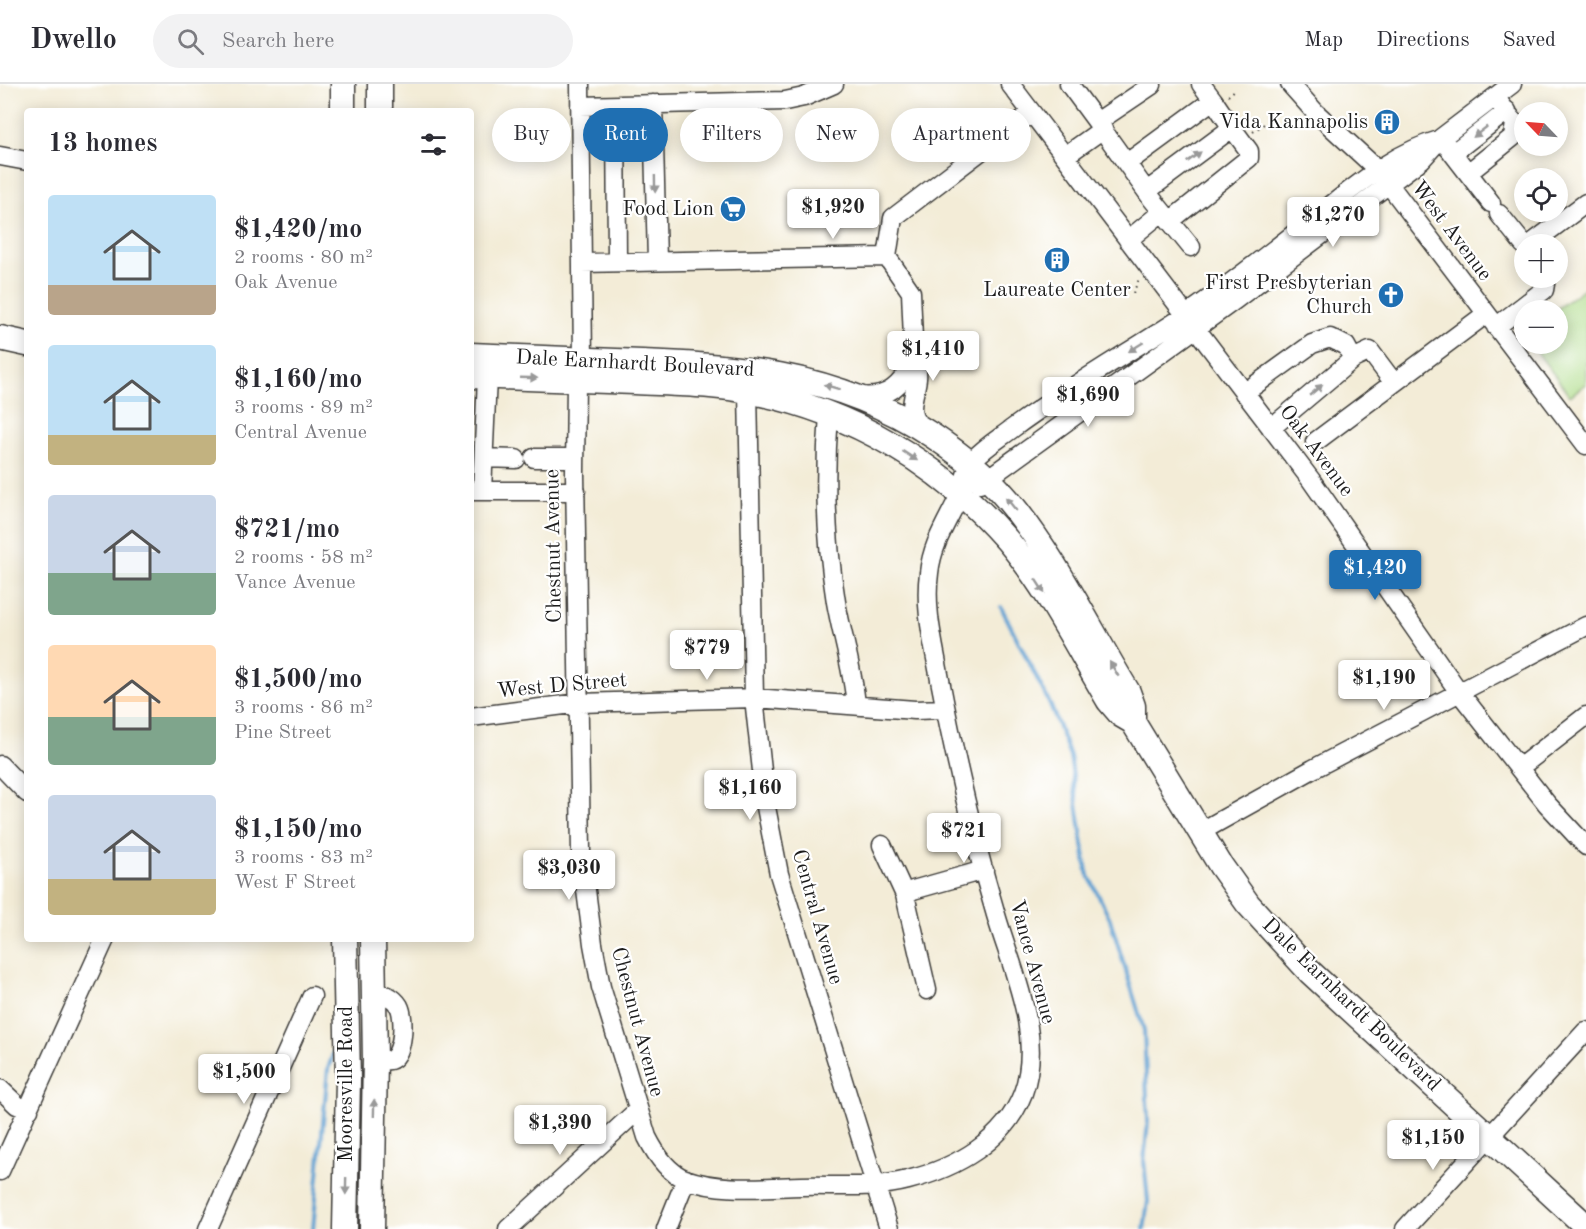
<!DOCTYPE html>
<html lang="en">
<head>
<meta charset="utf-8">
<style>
	:root { --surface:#fff; --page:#f2f2f3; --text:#2b2b33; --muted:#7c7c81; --line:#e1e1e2; --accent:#1f6fb2 }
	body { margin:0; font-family:"Old Standard TT",serif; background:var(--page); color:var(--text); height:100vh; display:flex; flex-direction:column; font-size:22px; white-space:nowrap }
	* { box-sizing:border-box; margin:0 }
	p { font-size:20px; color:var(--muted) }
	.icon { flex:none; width:33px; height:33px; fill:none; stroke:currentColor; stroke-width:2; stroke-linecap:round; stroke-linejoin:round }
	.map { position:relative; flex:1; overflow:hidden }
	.sheet { position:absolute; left:24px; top:24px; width:450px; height:834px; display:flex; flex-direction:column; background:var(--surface); border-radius:6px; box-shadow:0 3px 15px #0003 }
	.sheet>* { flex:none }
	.top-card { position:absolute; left:492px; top:24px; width:570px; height:54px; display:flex; gap:12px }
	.needle { width:39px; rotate:295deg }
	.buttons { position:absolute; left:1514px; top:18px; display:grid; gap:12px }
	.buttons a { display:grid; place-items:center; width:54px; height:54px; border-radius:50%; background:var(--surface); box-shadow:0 3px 15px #0003; font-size:30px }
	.price { position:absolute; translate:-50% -51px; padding:0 14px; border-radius:6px; background:#fff; color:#222; font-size:20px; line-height:39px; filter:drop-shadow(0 2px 3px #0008) }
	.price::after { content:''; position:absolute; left:50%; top:36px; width:18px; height:14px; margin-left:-9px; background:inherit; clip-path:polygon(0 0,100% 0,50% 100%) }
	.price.on { background:var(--accent); color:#fff }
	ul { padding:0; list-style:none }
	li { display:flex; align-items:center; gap:18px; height:150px; padding:0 24px }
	li span { display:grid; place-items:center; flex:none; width:168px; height:120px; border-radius:6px; color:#555 }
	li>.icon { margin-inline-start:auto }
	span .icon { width:72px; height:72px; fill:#fffc; stroke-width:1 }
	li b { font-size:26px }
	h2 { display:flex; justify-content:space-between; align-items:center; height:72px; padding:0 24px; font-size:26px }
	.chip { padding:0 21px; border-radius:27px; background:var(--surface); box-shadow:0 3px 15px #0003; font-size:21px; line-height:54px }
	.chip.on { background:var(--accent); color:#fff }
	header { display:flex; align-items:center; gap:36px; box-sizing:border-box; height:84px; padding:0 30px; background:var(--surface); border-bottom:2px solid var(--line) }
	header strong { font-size:28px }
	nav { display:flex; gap:33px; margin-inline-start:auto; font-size:21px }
	.search { width:420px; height:54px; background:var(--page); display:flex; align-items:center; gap:15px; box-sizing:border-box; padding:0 21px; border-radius:33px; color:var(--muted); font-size:22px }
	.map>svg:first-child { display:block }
	.green { fill:#addb88; stroke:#647c52; stroke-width:1.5 }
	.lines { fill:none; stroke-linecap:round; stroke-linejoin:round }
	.stream { stroke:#5ea0d2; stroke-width:4 }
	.minor-casing { stroke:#3c3b38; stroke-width:21 }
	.major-casing { stroke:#3c3b38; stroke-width:27 }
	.path { stroke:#3c3b38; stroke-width:2; stroke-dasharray:1.5 4.5; stroke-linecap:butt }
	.minor { stroke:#fff; stroke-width:18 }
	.major { stroke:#fff; stroke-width:24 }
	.oneway { fill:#999 }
	.labels { text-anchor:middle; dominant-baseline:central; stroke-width:4.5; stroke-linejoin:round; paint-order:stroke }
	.poi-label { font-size:21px; fill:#1c1c1c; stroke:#fff; text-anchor:end }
	.street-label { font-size:21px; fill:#1c1c1c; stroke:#fff }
</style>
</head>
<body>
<header>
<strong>Dwello</strong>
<div class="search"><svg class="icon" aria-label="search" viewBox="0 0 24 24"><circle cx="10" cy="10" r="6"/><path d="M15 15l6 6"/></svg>Search here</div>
<nav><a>Map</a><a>Directions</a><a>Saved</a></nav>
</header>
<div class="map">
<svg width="1586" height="1145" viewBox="0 0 1586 1145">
	<rect width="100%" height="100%" fill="#fff"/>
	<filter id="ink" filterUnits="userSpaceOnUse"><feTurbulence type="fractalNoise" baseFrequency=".0167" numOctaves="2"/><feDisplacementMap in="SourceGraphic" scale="12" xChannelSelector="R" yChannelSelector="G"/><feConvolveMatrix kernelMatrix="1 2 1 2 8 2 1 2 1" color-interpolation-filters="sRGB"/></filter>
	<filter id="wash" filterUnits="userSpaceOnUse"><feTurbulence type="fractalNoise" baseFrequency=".008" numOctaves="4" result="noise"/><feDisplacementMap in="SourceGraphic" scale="24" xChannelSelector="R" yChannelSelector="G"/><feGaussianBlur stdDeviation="1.35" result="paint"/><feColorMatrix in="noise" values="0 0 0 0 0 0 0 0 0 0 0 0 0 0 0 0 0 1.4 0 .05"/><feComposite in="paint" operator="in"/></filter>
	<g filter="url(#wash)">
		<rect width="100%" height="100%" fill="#f3ecd7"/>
		<path class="green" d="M1586,203V300L1570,312L1531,260H1557V226H1555Z"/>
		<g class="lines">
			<path class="stream" d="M1001,523L1050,620L1070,672L1087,788L1110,835L1144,946L1148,1037L1144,1077L1148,1117L1144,1145
				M313,1145L328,985L336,961"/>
		</g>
	</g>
	<g filter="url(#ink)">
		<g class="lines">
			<defs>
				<path id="minor" d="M580,0L583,276
					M1010,0L1311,396L1459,608L1547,720L1586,762
					M1069,0L1097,38L1152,1
					M1201,0L1213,16
					M1290,0L1315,28L1378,86L1586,361
					M653,20L657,177
					M580,22L785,17L804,13L834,0
					M616,22L617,178
					M1097,38L1152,115L1191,163
					M1441,54L1491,119
					M1453,69L1507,27
					M0,72L27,77
					M1065,72L1103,45
					M1127,79L1213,16L1232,44
					M1468,89L1513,53L1515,39L1495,13
					M1147,107L1232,44L1249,67V74L1170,137
					M1499,130L1524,161
					M1128,156L1162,128
					M1531,160L1586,119
					M887,173L911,208L914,278C926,299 899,323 921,344
					M582,179L887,173L893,134L1031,29
					M1496,243L1544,206L1546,194
					M1353,275L1370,267L1394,299
					M576,296L575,389L581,768L593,860L601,903L647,1053C655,1069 667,1088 685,1095C721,1108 763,1103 801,1102C835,1101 875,1105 908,1096C956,1084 1005,1057 1023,1009C1044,951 1012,886 996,831C973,754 955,675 940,596C934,561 924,526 929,489C932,460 947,438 959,413C965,401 965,385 974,375C985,363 1000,354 1013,344C1067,304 1125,271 1180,235C1231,201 1278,162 1326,125C1361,98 1396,68 1439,56
					M748,307L754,614L766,723L779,790L889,1145
					M1244,309L1312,260L1330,254L1346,262L1353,275L1271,344
					M859,312C888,316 901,301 914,278
					M829,330C824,391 826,457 836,518C842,552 853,586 856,621
					M1315,358L1486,230
					M484,374L516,375
					M534,374H575
					M980,400L1235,216L1422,75L1441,54L1512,0
					M471,407H576
					M482,407L487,293
					M471,633L580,619L754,614L915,626L945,625
					M0,681L27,709
					M1519,684L1586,632
					M1200,748L1313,685L1586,542
					M882,761L905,811
					M927,906L905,811L913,806L984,786
					M374,908C384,910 393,912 399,922C405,933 404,972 390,976C385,977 379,976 375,976
					M0,1005L17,1021L29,1026
					M0,1087L105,855
					M208,1145L312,912
					M508,1145L638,1026
					M666,1145L686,1095
					M1405,1145L1586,947"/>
				<path id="major" d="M343,0V27
					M380,27V0
					M0,254L27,260
					M471,271C519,273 568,275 616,277C731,281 833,286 933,352C960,370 987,391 1008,416C1056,474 1089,544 1128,608L1133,622V638
					M471,292C526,294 580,296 635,298C674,300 714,300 752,308C851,327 941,380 1007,456C1048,504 1077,563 1109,617L1121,631L1133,638L1221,782L1248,820L1310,888L1586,1142
					M345,1145L348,995L345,855
					M372,1145L375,976L373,855"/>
			</defs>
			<use href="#minor" class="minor-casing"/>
			<use href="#major" class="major-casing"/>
			<path class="path" d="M1228,12L1237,4
				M1253,48L1264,40
				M1133,209L1139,195"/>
			<use href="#minor" class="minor"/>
			<use href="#major" class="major"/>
		</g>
		<defs><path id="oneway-solid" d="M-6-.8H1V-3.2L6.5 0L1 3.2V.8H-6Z" transform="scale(1.5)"/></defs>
		<g class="oneway">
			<use href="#oneway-solid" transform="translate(1480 48) rotate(142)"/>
			<use href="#oneway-solid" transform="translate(1194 73) rotate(-36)"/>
			<use href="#oneway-solid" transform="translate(655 100) rotate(89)"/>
			<use href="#oneway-solid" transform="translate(1136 263) rotate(148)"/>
			<use href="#oneway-solid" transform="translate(529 294) rotate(2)"/>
			<use href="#oneway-solid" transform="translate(832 303) rotate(-164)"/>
			<use href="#oneway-solid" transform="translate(1316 306) rotate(-40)"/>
			<use href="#oneway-solid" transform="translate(910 372) rotate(33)"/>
			<use href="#oneway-solid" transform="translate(1011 420) rotate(-129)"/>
			<use href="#oneway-solid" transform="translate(1040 502) rotate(57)"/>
			<use href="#oneway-solid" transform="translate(1114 585) rotate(-121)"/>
			<use href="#oneway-solid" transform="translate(374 1024) rotate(-89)"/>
			<use href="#oneway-solid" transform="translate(346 1102) rotate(91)"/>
		</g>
	</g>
	<defs>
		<symbol id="building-disc" viewBox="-11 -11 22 22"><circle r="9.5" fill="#1f6fb2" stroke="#fff"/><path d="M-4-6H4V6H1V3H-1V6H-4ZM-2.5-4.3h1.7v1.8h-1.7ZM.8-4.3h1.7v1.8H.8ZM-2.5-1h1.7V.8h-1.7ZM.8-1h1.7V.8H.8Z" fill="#fff"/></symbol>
		<symbol id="supermarket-disc" viewBox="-11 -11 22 22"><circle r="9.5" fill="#1f6fb2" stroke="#fff"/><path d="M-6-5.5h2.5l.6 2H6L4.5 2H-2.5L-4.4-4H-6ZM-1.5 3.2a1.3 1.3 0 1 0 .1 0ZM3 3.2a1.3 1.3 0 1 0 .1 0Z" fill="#fff"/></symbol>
		<symbol id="church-disc" viewBox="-11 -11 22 22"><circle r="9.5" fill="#1f6fb2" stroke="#fff"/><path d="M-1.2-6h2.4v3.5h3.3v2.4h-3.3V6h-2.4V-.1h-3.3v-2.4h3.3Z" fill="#fff"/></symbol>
	</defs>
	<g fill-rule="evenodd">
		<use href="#building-disc" x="1372" y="23" width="30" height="30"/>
		<use href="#supermarket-disc" x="718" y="110" width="30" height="30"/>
		<use href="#building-disc" x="1042" y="161" width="30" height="30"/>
		<use href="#church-disc" x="1376" y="196" width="30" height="30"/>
	</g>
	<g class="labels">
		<g class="poi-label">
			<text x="1368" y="38">Vida Kannapolis</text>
			<text x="714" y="125">Food Lion</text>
			<text x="1372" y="199">First Presbyterian<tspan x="1372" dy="24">Church</tspan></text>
			<text x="1057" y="206" text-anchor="middle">Laureate Center</text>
		</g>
		<g class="street-label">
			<text transform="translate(1451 147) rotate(53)">West Avenue</text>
			<text transform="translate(635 280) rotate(3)">Dale Earnhardt Boulevard</text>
			<text transform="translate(1316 367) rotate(53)">Oak Avenue</text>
			<text transform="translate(554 462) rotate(-91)">Chestnut Avenue</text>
			<text transform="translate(562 602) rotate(-5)">West D Street</text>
			<text transform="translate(817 833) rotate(74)">Central Avenue</text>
			<text transform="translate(1032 878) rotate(75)">Vance Avenue</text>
			<text transform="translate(1351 921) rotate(44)">Dale Earnhardt Boulevard</text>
			<text transform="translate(637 938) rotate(75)">Chestnut Avenue</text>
			<text transform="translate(346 1000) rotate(-90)">Mooresville Road</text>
		</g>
	</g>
</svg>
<div class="buttons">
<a><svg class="needle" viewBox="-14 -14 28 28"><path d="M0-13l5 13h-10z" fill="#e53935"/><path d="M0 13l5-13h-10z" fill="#7c7c81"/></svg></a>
<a><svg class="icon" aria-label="locate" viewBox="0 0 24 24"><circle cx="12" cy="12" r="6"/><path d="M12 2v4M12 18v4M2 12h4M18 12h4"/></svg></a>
<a>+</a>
<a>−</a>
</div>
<b class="price" style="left:833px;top:156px">$1,920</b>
<b class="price" style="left:1333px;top:164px">$1,270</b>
<b class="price" style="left:933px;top:298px">$1,410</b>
<b class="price" style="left:1088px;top:344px">$1,690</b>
<b class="price on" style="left:1375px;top:517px">$1,420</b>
<b class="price" style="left:707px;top:597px">$779</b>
<b class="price" style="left:1384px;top:627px">$1,190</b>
<b class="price" style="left:750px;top:737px">$1,160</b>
<b class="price" style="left:964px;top:780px">$721</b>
<b class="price" style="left:569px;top:817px">$3,030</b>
<b class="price" style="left:244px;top:1021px">$1,500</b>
<b class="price" style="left:560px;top:1072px">$1,390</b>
<b class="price" style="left:1433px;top:1087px">$1,150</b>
<div class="top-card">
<a class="chip">Buy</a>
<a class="chip on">Rent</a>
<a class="chip">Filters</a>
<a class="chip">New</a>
<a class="chip">Apartment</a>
</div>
<section class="sheet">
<h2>13 homes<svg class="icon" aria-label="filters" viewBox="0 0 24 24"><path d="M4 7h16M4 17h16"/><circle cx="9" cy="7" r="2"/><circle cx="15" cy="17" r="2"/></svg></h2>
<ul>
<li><span style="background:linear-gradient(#bfe0f5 75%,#b9a48a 0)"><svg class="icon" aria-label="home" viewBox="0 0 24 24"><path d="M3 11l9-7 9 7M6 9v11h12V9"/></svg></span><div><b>$1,420/mo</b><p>2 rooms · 80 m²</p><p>Oak Avenue</p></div></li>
<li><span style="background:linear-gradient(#bfe0f5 75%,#c2b280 0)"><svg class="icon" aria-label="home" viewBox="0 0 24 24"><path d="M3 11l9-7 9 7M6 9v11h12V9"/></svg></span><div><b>$1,160/mo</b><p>3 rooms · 89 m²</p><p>Central Avenue</p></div></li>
<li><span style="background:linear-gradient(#c9d6e8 65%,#7fa58c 0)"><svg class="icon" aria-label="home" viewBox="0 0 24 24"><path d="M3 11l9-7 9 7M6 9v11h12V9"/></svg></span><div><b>$721/mo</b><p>2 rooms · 58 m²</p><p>Vance Avenue</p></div></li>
<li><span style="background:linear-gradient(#ffd9b3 60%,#7fa58c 0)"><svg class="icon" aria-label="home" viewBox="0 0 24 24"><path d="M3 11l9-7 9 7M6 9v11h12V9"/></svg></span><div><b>$1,500/mo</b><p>3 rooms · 86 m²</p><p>Pine Street</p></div></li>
<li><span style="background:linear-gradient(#c9d6e8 70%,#c2b280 0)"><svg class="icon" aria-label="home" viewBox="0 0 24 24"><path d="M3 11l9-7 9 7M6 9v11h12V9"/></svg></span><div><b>$1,150/mo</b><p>3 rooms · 83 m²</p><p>West F Street</p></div></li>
</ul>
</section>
</div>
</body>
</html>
